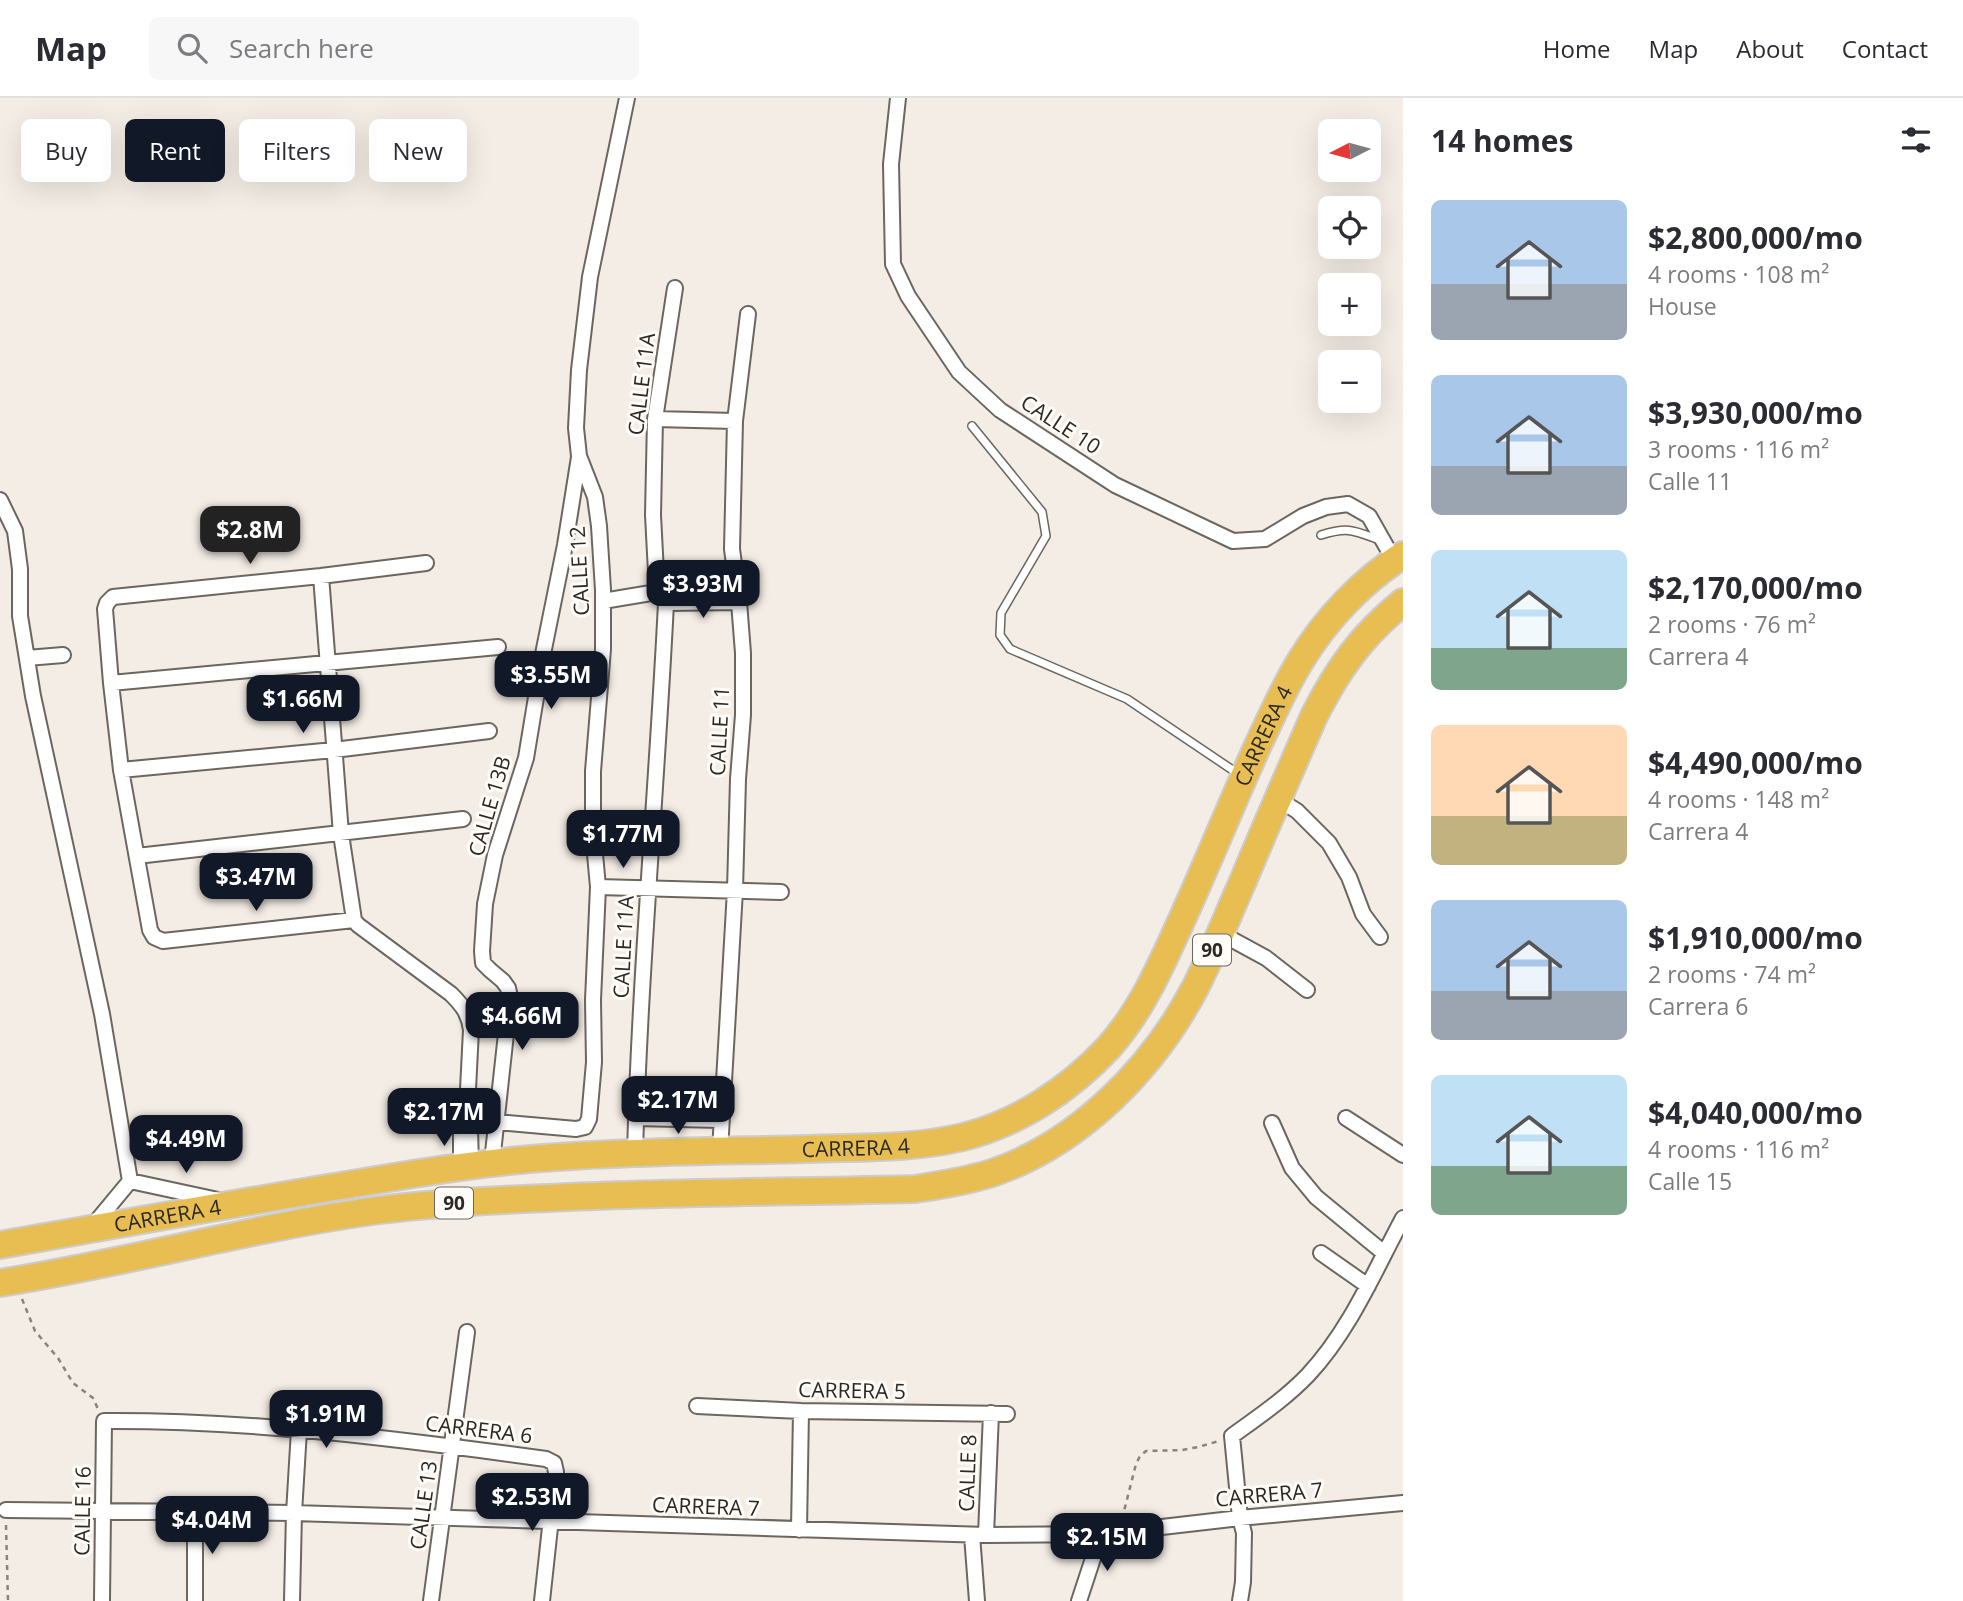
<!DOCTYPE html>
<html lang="en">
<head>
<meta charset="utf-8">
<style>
	:root { --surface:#fff; --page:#f7f7f7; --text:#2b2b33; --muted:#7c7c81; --line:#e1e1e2; --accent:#111827 }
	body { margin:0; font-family:"Open Sans",sans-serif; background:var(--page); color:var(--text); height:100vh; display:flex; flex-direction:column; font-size:26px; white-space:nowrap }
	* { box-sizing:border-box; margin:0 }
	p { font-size:23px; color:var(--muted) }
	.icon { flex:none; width:38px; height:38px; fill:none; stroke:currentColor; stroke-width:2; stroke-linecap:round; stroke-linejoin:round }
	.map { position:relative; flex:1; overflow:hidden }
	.panel { display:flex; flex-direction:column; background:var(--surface); width:560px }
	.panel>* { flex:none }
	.hud { position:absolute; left:21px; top:21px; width:665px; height:63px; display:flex; gap:14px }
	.needle { width:46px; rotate:264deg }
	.buttons { position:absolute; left:1318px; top:21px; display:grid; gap:14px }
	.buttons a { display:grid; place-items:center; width:63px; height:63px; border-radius:10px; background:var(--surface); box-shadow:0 7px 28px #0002; font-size:35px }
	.price { position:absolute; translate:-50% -60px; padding:0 16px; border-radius:14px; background:var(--accent); color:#fff; font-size:23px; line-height:46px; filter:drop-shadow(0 2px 4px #0008) }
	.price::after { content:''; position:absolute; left:50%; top:42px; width:21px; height:16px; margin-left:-10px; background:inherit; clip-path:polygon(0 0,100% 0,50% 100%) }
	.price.selected { background:#222; color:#fff }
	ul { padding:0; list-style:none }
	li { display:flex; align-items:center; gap:21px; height:175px; padding:0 28px }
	li span { display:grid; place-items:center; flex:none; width:196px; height:140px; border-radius:10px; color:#555 }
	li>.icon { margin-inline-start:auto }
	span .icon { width:84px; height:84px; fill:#fffc; stroke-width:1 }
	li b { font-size:30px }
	h2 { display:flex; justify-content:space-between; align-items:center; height:84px; padding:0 28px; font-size:30px }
	.pill { padding:0 24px; border-radius:10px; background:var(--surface); box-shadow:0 7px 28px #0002; font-size:24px; line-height:63px }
	.pill.selected { background:var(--accent); color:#fff }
	header { display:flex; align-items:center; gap:42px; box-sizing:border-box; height:98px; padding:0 35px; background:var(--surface); border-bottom:2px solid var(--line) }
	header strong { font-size:33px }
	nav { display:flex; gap:38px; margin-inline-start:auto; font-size:24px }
	.search { width:490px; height:63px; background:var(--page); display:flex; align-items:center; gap:18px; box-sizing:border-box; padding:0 24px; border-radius:10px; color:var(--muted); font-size:26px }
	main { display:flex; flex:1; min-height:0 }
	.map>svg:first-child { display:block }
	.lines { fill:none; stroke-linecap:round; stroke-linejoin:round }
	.lane-casing { stroke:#6c665f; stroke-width:10 }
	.street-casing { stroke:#6c665f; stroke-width:18 }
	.highway-casing { stroke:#cccccb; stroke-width:30 }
	.path { stroke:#87837d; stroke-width:2.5; stroke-dasharray:5 5; stroke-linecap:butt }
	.lane { stroke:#fff; stroke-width:7 }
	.street { stroke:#fff; stroke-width:14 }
	.highway { stroke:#e8be52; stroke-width:26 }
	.labels { text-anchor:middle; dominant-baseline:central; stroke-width:6; stroke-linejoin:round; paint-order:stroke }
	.shield { fill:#fffbf6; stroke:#6b6864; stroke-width:2 }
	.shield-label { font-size:19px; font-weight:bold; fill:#2b2926 }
	.street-label { font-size:21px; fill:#2b2926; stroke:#fffbf6 }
</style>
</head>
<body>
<header>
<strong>Map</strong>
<div class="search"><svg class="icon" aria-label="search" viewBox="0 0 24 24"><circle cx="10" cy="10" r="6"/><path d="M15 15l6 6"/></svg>Search here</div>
<nav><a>Home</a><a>Map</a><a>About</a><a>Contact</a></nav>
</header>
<main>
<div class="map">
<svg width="1403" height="1503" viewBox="0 0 1403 1503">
	<rect width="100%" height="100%" fill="#f4ede5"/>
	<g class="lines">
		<defs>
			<path id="lane" d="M972,328L1042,414L1046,438L1001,515L1000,537L1010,551L1127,601L1240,677
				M1321,437C1350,428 1355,433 1382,443"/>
			<path id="street" d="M898,0L891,66L893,166L908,198L959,274L1000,312L1115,387L1233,443L1265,441L1303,418L1326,409L1348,406L1369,418L1394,462
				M655,321L735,323
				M0,402L15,433L20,471V518L33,598L102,916L130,1083L91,1130
				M321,478L341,736L354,822L358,827L451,896C463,908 469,916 471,932L467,1011L470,1030L471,1067
				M603,503L657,494
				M666,505L739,504
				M27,560L63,557
				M111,585L498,549
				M121,672L334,652L489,633
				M1278,701L1297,713L1329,745L1349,779L1363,816L1380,839
				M137,758L463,721
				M598,789L781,794
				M354,822L163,843L154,839L150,832L121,672L111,585L105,511L107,505L113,499L321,478L426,465
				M1220,835L1266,860L1307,892
				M636,1020L721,1022
				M1346,1020L1403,1057
				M497,1024L576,1031L585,1029L589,1021L594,964L593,902L598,789L593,734V673L603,551V492L599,428L595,399L579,358L576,330L579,272L590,179L627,0
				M1272,1025L1292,1070L1316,1099L1384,1155
				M720,1053L735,792L738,681L743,617V555L739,504L732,451L735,323L748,216
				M635,1055C640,871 657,688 666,505L657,494L653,417L655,321L675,190
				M492,1064L510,899L508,890L503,883L490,872L483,865L482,853L485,806L495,757L526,660L544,551L565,447L579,359
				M461,1068V1031L462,1026
				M130,1083L218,1102
				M1321,1155L1368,1188
				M697,1308L801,1313L1007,1316
				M6,1412L294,1415L986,1437L1101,1436L1240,1420L1403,1405
				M799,1432L801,1313
				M972,1437L977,1503
				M986,1437L991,1315
				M102,1503L104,1323C252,1322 400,1341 546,1361L554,1365L556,1374L542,1503
				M195,1503V1413
				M292,1503L294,1415L299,1332
				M431,1503L467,1234
				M1079,1503L1101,1436
				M1240,1503L1243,1484L1244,1435L1240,1420L1232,1338C1258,1319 1285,1301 1308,1277C1350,1232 1374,1174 1403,1120"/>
			<g id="highway">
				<path id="s1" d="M0,1147C105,1128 211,1110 316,1092C396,1079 476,1064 557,1059C640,1053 724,1053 808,1051C860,1049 913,1051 963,1039C1019,1025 1070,991 1109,949C1140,914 1159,872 1178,830C1206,769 1231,707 1258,647C1272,618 1284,589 1301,562C1326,521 1362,483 1403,457"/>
				<path d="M0,1185C127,1165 252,1129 380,1112C436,1105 493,1102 549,1100C671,1094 793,1094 915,1091C941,1087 967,1083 992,1075C1080,1045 1153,970 1195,890C1213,855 1227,819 1243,783C1266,728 1290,673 1314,618C1338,571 1361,538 1403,504"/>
			</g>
		</defs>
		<use href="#lane" class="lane-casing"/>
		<use href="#street" class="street-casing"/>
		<use href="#highway" class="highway-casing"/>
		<path class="path" d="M22,1201L35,1233L58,1260L73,1285L93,1300L98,1311
			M1122,1421L1136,1366L1140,1358L1146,1353L1182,1352L1198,1349L1219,1343
			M6,1427L8,1503"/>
		<use href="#lane" class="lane"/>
		<use href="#street" class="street"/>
		<use href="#highway" class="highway"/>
	</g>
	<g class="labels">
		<g class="shield">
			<rect x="1193" y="836.5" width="38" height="31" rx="5"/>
			<rect x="435" y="1089.5" width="38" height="31" rx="5"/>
		</g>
		<g class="shield-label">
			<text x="1212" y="852">90</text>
			<text x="454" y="1105">90</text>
		</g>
		<g class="street-label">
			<text transform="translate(641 286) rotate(-83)">CALLE 11A</text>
			<text transform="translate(1061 326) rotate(33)">CALLE 10</text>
			<text transform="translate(579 473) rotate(-93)">CALLE 12</text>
			<text transform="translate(719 633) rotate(-87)">CALLE 11</text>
			<text stroke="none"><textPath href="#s1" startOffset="1493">CARRERA 4</textPath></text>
			<text transform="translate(489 708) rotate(-74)">CALLE 13B</text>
			<text transform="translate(623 849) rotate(-87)">CALLE 11A</text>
			<text stroke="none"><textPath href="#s1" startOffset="863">CARRERA 4</textPath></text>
			<text stroke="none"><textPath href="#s1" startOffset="170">CARRERA 4</textPath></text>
			<text transform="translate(852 1292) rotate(1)">CARRERA 5</text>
			<text transform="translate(479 1331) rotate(7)">CARRERA 6</text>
			<text transform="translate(967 1375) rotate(-88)">CALLE 8</text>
			<text transform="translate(1269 1396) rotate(-5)">CARRERA 7</text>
			<text transform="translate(423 1407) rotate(-82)">CALLE 13</text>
			<text transform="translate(706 1408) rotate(2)">CARRERA 7</text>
			<text transform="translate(82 1413) rotate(-89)">CALLE 16</text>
		</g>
	</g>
</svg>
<div class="buttons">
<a><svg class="needle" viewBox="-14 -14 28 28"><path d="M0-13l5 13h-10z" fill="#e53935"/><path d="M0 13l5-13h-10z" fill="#7c7c81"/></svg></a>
<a><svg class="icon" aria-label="locate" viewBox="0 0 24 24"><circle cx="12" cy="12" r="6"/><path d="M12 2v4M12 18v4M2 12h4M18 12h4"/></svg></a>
<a>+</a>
<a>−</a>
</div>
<b class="price selected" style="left:250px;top:468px">$2.8M</b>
<b class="price" style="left:703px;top:522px">$3.93M</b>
<b class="price" style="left:551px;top:613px">$3.55M</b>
<b class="price" style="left:303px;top:637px">$1.66M</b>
<b class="price" style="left:623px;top:772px">$1.77M</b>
<b class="price" style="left:256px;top:815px">$3.47M</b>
<b class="price" style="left:522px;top:954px">$4.66M</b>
<b class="price" style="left:678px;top:1038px">$2.17M</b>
<b class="price" style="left:444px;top:1050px">$2.17M</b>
<b class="price" style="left:186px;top:1077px">$4.49M</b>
<b class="price" style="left:326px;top:1352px">$1.91M</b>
<b class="price" style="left:532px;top:1435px">$2.53M</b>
<b class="price" style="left:212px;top:1458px">$4.04M</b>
<b class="price" style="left:1107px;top:1475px">$2.15M</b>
<div class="hud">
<a class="pill">Buy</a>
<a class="pill selected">Rent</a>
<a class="pill">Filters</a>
<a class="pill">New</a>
</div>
</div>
<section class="panel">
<h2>14 homes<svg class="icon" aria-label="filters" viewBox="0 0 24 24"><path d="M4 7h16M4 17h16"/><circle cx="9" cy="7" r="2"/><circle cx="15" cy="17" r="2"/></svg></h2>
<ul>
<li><span style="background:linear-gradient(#a9c7e8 60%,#9aa5b1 0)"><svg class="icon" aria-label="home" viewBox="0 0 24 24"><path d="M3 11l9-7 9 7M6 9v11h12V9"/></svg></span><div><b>$2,800,000/mo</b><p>4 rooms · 108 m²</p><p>House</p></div></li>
<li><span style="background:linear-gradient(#a9c7e8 65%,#9aa5b1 0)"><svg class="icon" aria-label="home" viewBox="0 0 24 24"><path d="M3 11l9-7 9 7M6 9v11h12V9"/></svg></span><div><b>$3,930,000/mo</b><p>3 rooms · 116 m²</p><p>Calle 11</p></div></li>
<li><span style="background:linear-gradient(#bfe0f5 70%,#7fa58c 0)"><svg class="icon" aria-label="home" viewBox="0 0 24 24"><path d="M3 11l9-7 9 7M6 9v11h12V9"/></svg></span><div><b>$2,170,000/mo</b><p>2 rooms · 76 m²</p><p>Carrera 4</p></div></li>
<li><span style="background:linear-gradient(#ffd9b3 65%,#c2b280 0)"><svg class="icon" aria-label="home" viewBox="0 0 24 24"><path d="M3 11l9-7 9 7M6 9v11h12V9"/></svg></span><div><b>$4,490,000/mo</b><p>4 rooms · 148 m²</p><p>Carrera 4</p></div></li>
<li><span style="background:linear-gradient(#a9c7e8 65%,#9aa5b1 0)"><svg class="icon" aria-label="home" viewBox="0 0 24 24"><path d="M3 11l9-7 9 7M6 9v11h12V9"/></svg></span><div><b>$1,910,000/mo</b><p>2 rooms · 74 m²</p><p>Carrera 6</p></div></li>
<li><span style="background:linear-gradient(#bfe0f5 65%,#7fa58c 0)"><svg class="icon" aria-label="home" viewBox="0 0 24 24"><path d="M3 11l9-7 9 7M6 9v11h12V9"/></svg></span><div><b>$4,040,000/mo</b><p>4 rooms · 116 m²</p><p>Calle 15</p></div></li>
</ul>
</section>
</main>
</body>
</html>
